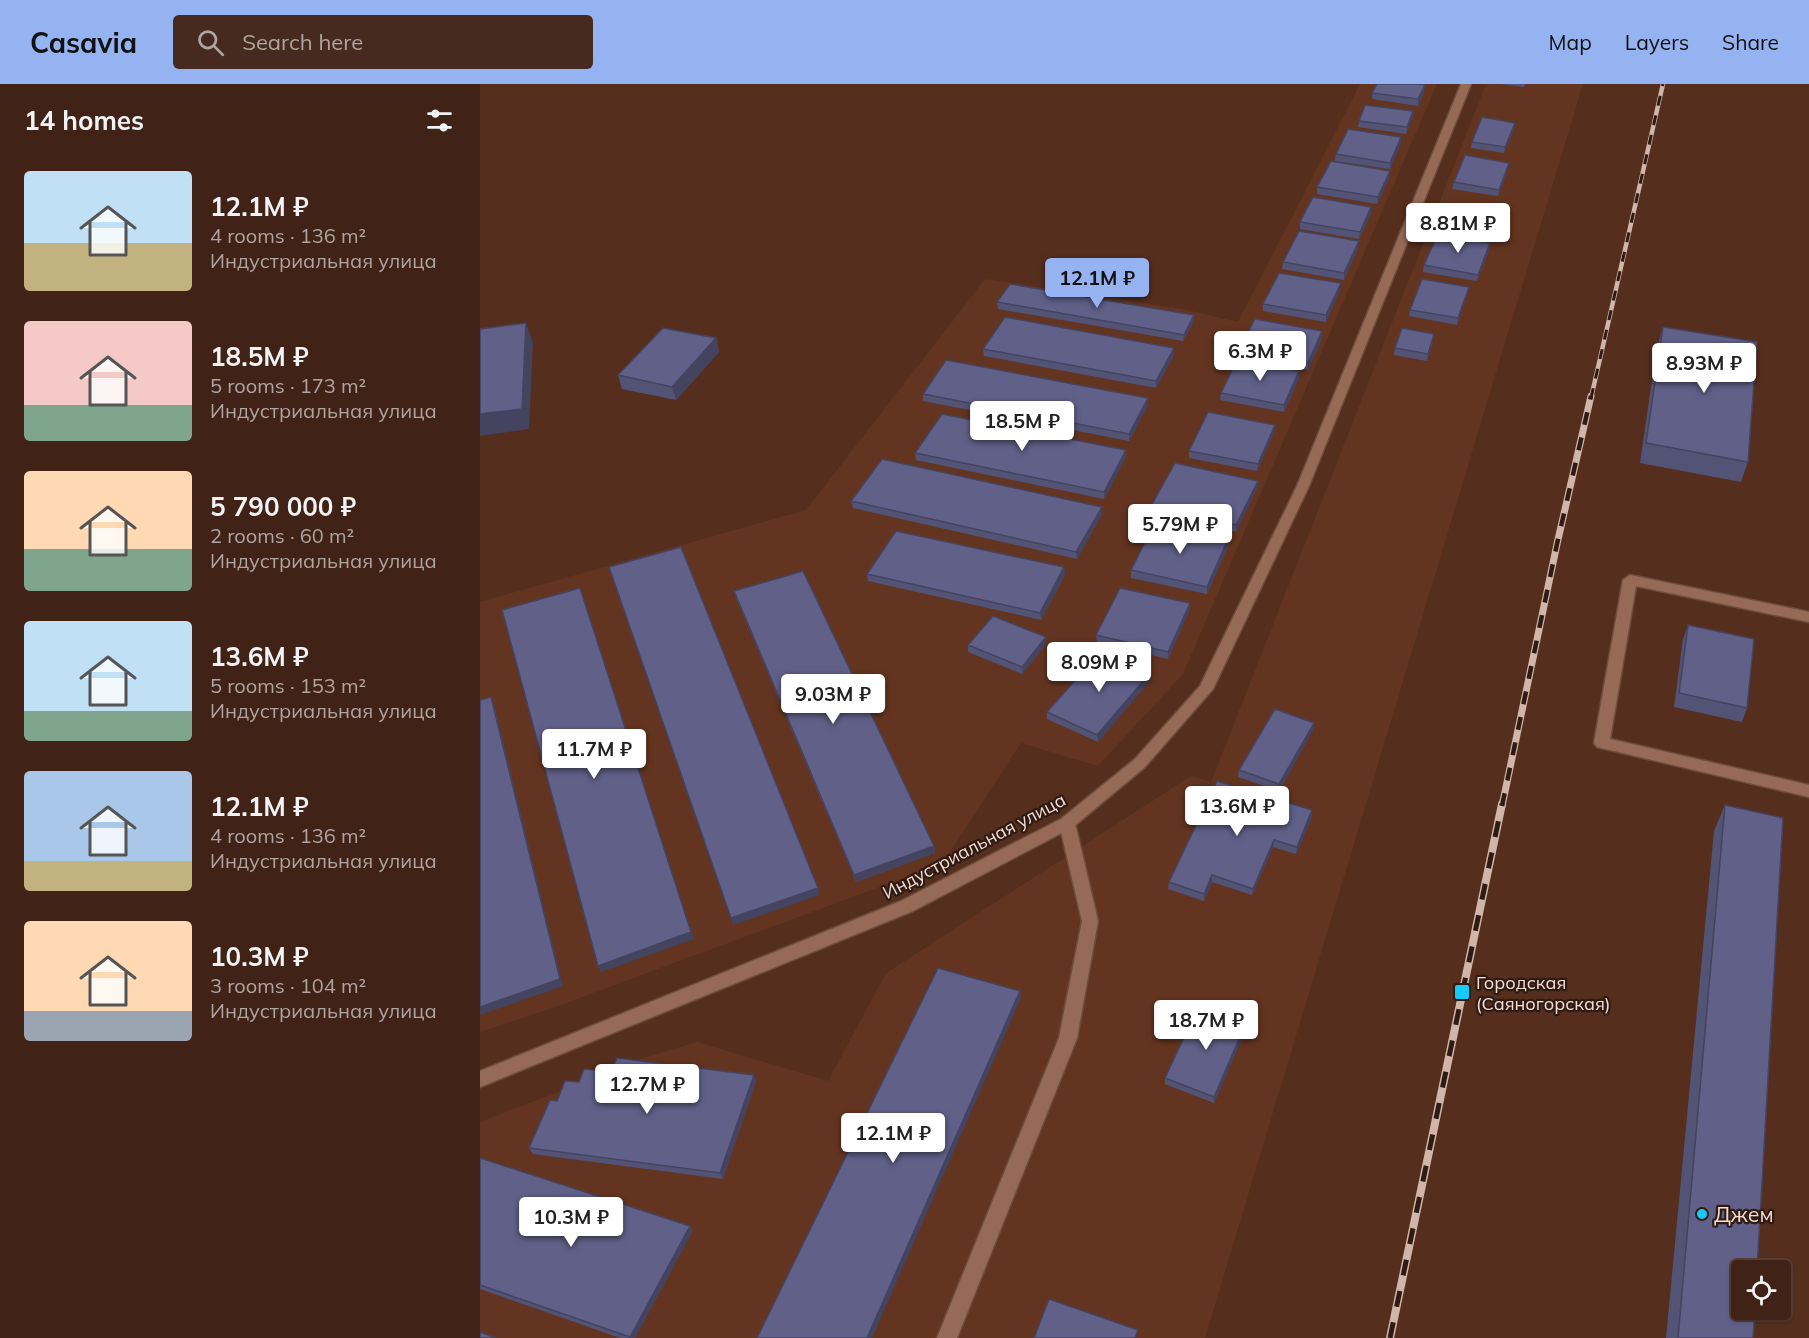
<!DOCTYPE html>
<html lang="en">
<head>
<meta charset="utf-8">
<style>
	:root { --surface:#402216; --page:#472a1f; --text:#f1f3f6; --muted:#aea4a1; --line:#593f35; --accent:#95b2f1 }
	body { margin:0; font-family:Mulish,sans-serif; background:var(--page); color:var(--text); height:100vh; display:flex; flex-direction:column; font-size:22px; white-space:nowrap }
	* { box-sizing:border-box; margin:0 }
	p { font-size:20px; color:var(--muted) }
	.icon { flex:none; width:33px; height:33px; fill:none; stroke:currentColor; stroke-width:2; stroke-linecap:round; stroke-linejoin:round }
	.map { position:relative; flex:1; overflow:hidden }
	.sheet { display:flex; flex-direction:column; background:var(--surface); width:480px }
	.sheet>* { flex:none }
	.fabs { position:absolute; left:1251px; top:1176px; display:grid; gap:12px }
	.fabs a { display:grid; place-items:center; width:60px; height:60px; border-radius:6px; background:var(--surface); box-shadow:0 2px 4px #0004,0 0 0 2px var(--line); font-size:30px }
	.price { position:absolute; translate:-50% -51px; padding:0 14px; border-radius:6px; background:#fff; color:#222; font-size:20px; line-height:39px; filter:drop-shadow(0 2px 3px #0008) }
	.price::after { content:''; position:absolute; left:50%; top:36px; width:18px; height:14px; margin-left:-9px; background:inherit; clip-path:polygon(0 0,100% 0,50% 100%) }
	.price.active { background:var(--accent); color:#111 }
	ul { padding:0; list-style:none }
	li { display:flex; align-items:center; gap:18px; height:150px; padding:0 24px }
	li span { display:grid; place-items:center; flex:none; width:168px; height:120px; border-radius:6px; color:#555 }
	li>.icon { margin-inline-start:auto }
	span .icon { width:72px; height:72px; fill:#fffc; stroke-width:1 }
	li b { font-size:26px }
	h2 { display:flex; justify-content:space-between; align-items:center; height:72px; padding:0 24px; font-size:26px }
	header { display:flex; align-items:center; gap:36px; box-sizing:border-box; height:84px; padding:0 30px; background:var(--accent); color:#111 }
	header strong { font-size:28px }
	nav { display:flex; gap:33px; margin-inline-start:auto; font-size:21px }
	.search { width:420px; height:54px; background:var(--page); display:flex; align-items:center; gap:15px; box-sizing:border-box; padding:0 21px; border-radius:6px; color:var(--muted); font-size:22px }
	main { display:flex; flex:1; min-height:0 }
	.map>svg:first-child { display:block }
	.built { fill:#633520 }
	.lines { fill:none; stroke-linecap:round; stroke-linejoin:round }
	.service-casing { stroke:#6e4d3d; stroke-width:3 }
	.tertiary-casing { stroke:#6e4d3d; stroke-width:3 }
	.service { fill:#966a57; fill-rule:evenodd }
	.tertiary { fill:#966a57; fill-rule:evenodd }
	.rail-far2-casing { stroke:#d2b5a9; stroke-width:4.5 }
	.rail-far1-casing { stroke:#d2b5a9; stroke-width:7 }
	.rail-casing { stroke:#d2b5a9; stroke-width:8 }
	.rail-far2 { stroke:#2e1c14; stroke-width:3; stroke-dasharray:10; stroke-linecap:butt }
	.rail-far1 { stroke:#2e1c14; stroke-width:4.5; stroke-dasharray:13; stroke-linecap:butt }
	.rail { stroke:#2e1c14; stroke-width:5; stroke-dasharray:16; stroke-linecap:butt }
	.wall { fill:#535376 }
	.shaded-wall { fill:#444360 }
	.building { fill:#616089; stroke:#444360; stroke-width:1.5 }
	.poi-dot { fill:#16cafb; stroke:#2e1c14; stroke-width:2 }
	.labels { text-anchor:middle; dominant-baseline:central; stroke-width:4.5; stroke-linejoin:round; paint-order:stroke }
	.street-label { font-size:18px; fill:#f6dcd1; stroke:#2e1c14 }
	.poi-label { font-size:18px; fill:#f6dcd1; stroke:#2e1c14; text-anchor:start }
	.near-poi-label { font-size:21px; fill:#f6dcd1; stroke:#2e1c14; text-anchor:start }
</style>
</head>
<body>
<header>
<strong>Casavia</strong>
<div class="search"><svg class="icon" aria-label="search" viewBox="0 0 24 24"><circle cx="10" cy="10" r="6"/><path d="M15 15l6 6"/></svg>Search here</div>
<nav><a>Map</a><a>Layers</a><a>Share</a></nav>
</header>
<main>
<section class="sheet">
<h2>14 homes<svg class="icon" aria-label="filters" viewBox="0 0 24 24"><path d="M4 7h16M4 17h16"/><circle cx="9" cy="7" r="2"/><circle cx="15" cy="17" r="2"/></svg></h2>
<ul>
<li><span style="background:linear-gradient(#bfe0f5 60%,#c2b280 0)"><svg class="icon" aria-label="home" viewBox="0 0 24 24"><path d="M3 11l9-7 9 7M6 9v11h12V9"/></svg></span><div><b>12.1M ₽</b><p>4 rooms · 136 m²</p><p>Индустриальная улица</p></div></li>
<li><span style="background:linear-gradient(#f6c9c9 70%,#7fa58c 0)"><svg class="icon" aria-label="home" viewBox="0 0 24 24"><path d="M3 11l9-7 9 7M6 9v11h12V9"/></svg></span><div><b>18.5M ₽</b><p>5 rooms · 173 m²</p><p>Индустриальная улица</p></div></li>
<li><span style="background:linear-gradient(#ffd9b3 65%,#7fa58c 0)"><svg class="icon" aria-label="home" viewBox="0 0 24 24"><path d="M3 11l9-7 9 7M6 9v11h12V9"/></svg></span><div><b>5 790 000 ₽</b><p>2 rooms · 60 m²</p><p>Индустриальная улица</p></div></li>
<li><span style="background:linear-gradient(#bfe0f5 75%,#7fa58c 0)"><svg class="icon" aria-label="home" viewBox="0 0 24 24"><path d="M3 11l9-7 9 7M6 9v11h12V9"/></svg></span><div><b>13.6M ₽</b><p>5 rooms · 153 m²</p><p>Индустриальная улица</p></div></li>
<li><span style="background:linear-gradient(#a9c7e8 75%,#c2b280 0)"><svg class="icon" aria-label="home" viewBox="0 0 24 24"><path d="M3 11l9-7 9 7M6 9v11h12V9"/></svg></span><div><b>12.1M ₽</b><p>4 rooms · 136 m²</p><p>Индустриальная улица</p></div></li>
<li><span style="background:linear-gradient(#ffd9b3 75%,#9aa5b1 0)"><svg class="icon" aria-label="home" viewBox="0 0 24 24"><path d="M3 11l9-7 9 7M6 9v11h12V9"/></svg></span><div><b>10.3M ₽</b><p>3 rooms · 104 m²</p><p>Индустриальная улица</p></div></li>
</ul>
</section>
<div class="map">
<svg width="1329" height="1254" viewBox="0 0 1329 1254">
	<rect width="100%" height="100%" fill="#552e1d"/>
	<path class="built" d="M880,0H957L703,590L618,682L541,659L462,780L78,922L0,948V518L326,426L505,195L703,225L758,238Z
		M1006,0H1103L725,1254H0V1038L89,1004L108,991L217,958L348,997L406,889L711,692L731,698Z"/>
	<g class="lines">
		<defs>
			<path id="service" d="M1150,491L1329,528V538L1156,502L1130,655L1329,701V713L1117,663L1114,659L1143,496Z
				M587,733L593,735L595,739L618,837L597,954L477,1254H457L579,954L602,837L579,739L581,735Z"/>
			<path id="tertiary" d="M981,0H991L829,402L733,605L665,683L593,743L433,827L0,1003V987L421,817L581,735L655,675L720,602L817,402Z"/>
		</defs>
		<use href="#service" class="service-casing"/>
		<use href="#tertiary" class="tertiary-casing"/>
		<use href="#service" class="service"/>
		<use href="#tertiary" class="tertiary"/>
		<defs>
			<path id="rail-far2" d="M1111,314L1183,0"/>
			<path id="rail-far1" d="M1022,722L1077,460L1111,312"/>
			<path id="rail" d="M910,1254L1022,720"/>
		</defs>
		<use href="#rail-far2" class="rail-far2-casing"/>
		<use href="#rail-far1" class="rail-far1-casing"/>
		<use href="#rail" class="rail-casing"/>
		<use href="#rail-far2" class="rail-far2"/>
		<use href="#rail-far1" class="rail-far1"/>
		<use href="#rail" class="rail"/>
	</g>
	<path class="wall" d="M1021,0H1045L1044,3Z
		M944,8L938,22L892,15V9Z
		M933,27L932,34L926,50L878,43L879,37Z
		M1035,39L1034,45L1024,69L991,64L992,58Z
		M921,59L910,85L855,77L856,70Z
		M1029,79L1028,85L1018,112L972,105L974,98Z
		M909,94L897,120L837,110V103Z
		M891,123V129L879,155L820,145V138Z
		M878,164L864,196L802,185L803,178Z
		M1009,166L997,197L943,188L944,181Z
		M989,203L987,210L977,241L929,232L930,226Z
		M860,206L846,238L783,227V220Z
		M517,218L714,231L713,238L703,257L518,225Z
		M1183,243L1268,378L1261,398L1160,379L1177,263Z
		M842,247V254L828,286L759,273V266Z
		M236,254L239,268L196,316L142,305L138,291Z
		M953,257L947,277L914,271L915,264Z
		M503,265L694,271L676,304L504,272Z
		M819,287V294L804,328L740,316L741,309Z
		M443,310L668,321L649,357L443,317Z
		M794,348L777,387L709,374V367Z
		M435,369L646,373L624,415L436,376Z
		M777,404L756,448L671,429V422Z
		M371,417L622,423V430L597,475L373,424Z
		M748,462L727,510L651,494V486Z
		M584,483L585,491L561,536L388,497L387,490Z
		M254,507L454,762L455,769L376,798L256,514Z
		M710,519L709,527L688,575L617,558L616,551Z
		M1208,541L1267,624L1262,638L1194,623L1203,555Z
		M566,553V560L542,590L488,568V561Z
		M671,595L618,658L567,635V628Z
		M833,646L799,707L758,693L759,686Z
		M1245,721L1273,1254H1186L1234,747Z
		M832,726V733L816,770L793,763L772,811L732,798L724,817L688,805L689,798Z
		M766,939V945L734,1019L685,1000V994Z
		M131,988L276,997L243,1095L53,1070L49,1064L77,1017L99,998Z
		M0,1074L210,1142L212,1148L155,1254H140L0,1205Z"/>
	<path class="shaded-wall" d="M945,1L944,8L938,22V15Z
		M933,27L932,34L926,50L927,43Z
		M1035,39L1034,45L1024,69L1025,63Z
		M921,53V59L910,85V79Z
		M1029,79L1028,85L1018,112L1019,106Z
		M910,87L909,94L897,120L898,113Z
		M891,123V129L879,155L880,148Z
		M879,157L878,164L864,196V189Z
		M1010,159L1009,166L997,197L998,191Z
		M861,199L860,206L846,238V231Z
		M989,203L987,210L977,241L978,234Z
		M714,231L713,238L703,257L704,251Z
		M46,239L53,259L49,345L0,352V330Z
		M842,247V254L828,286V279Z
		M954,250L953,257L947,277L948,270Z
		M236,254L239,268L196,316L192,303Z
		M694,264V271L676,304V297Z
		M819,287V294L804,328V321Z
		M668,314V321L649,357V350Z
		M795,341L794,348L777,387L778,380Z
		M646,366V373L624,415V408Z
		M778,397L777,404L756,448V441Z
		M622,423V430L597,475L596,468Z
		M748,455V462L727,510V503Z
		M584,483L585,491L561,536L560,529Z
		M100,504L214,855L121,888L118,882Z
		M710,519L709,527L688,575V568Z
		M566,553V560L542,590V583Z
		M671,588V595L618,658L617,651Z
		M11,613L14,620L83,902L0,931Z
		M834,639L833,646L799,707V700Z
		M832,726V733L816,770L817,763Z
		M794,756L793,763L772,811L773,805Z
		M454,762L455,769L376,798L374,791Z
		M732,791V798L724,817V810Z
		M338,804L339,811L253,841L251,834Z
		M540,907L541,914L392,1254H387Z
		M766,939V945L734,1019V1013Z
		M274,991L276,997L243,1095L240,1089Z
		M210,1142L212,1148L155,1254H150V1253Z"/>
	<path class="building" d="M897,0H937L945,1L938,15L892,9Z
		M885,21L933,27L927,43L879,37Z
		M1002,33L1035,39L1025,63L992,58Z
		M868,45L921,53L910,79L856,70Z
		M985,71L1029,79L1019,106L974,98Z
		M851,77L910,87L898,113L837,103Z
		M833,113L891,123L880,148L820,138Z
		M819,147L879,157L864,189L803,178Z
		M958,150L1010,159L998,191L944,181Z
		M799,189L861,199L846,231L783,220Z
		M942,195L989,203L978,234L930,226Z
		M530,200L714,231L704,251L517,218Z
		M525,233L694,264L676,297L503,265Z
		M775,235L842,247L828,279L759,266Z
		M46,239L42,325L0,330V245Z
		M1183,243L1277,258L1268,378L1166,359Z
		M183,244L236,254L192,303L138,291Z
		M922,244L954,250L948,270L915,264Z
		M466,276L668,314L649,350L443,310Z
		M757,276L819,287L804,321L741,309Z
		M728,328L795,341L778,380L709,367Z
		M462,330L646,366L624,408L435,369Z
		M402,375L622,423L596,468L371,417Z
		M695,379L778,397L756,441L671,422Z
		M674,440L748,455L727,503L651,486Z
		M416,447L584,483L560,529L387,490Z
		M201,463L338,804L251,834L129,483Z
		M323,487L454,762L374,791L254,507Z
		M100,504L211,848L118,882L22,526Z
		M640,504L710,519L688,568L616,551Z
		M513,532L566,553L542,583L488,561Z
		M1208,541L1274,555L1267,624L1199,609Z
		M621,567L671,588L617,651L567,628Z
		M11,613L80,895L0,923V616Z
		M795,625L834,639L799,700L759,686Z
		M737,697L832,726L817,763L794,756L773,805L732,791L724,810L689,798Z
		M1245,721L1303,734L1277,1186H1262V1226H1275L1273,1254H1198Z
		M458,884L540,907L387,1254H277Z
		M719,921L766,939L734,1013L685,994Z
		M137,974L274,991L240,1089L49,1064L70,1016L77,1017L85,997L99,998L104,985L131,988Z
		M0,1074L210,1142L150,1253L0,1201Z
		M569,1215L658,1246L655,1254H554Z
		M0,1248L16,1254H0Z"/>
	<g class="poi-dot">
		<rect x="974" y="900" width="16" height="16" rx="3"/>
		<circle cx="1222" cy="1130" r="6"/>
	</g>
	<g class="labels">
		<g class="street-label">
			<text transform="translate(494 762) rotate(-28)">Индустриальная улица</text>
		</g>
		<g class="poi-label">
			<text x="996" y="898">Городская<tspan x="996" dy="21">(Саяногорская)</tspan></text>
		</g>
		<g class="near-poi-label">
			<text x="1234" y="1130">Джем</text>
		</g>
	</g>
</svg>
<div class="fabs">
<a><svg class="icon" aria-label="locate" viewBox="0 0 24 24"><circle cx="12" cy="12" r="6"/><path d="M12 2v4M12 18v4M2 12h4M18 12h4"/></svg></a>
</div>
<b class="price" style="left:978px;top:170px">8.81M ₽</b>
<b class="price active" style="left:617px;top:225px">12.1M ₽</b>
<b class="price" style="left:780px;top:298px">6.3M ₽</b>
<b class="price" style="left:1224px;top:310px">8.93M ₽</b>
<b class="price" style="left:542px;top:368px">18.5M ₽</b>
<b class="price" style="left:700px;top:471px">5.79M ₽</b>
<b class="price" style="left:619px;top:609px">8.09M ₽</b>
<b class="price" style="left:353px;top:641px">9.03M ₽</b>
<b class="price" style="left:114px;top:696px">11.7M ₽</b>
<b class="price" style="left:757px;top:753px">13.6M ₽</b>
<b class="price" style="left:726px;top:967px">18.7M ₽</b>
<b class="price" style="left:167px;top:1031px">12.7M ₽</b>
<b class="price" style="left:413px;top:1080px">12.1M ₽</b>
<b class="price" style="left:91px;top:1164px">10.3M ₽</b>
</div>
</main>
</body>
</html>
